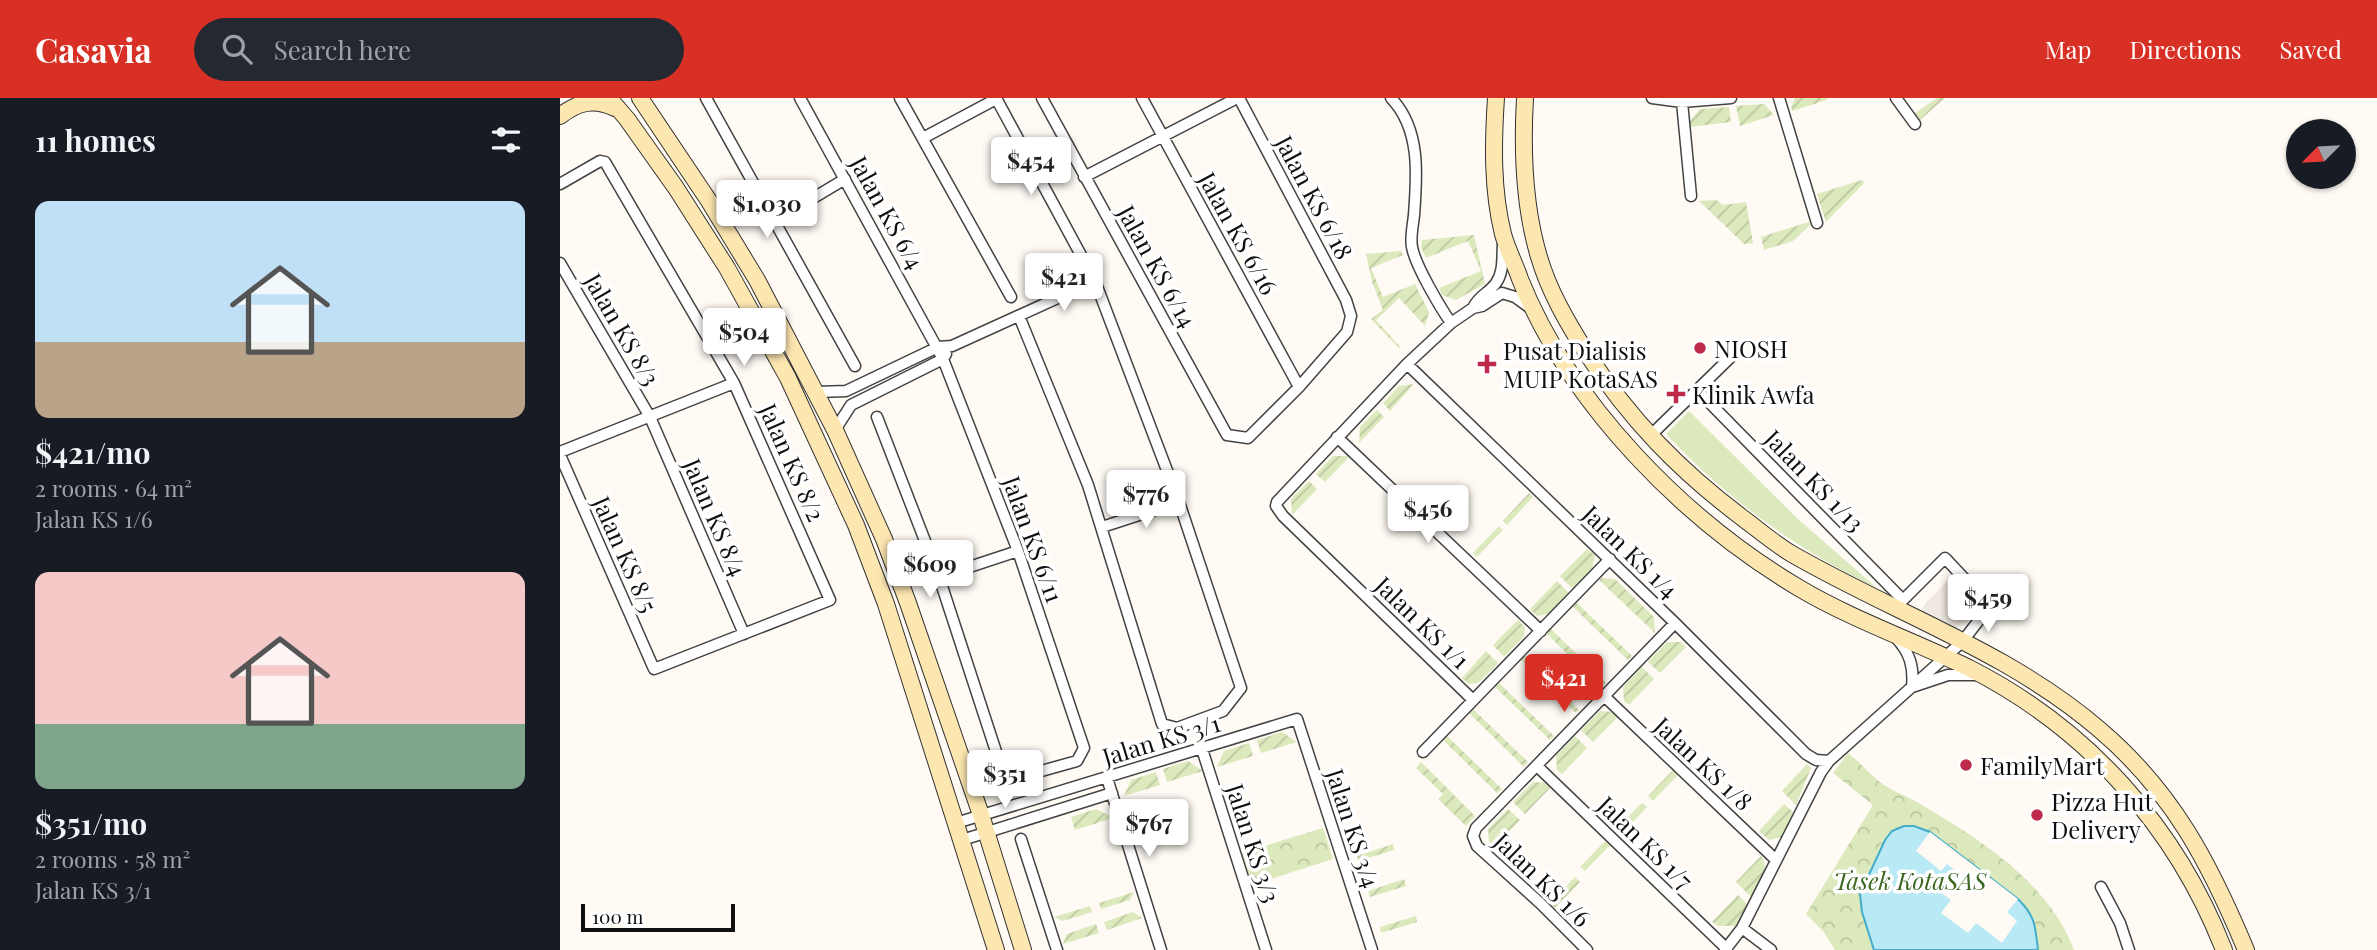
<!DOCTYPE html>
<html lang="en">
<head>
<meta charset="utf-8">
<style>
	:root { --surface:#171b24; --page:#242831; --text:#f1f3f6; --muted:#9ea1a6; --accent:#d93025 }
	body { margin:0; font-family:"Playfair Display",serif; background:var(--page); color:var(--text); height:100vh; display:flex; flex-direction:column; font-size:26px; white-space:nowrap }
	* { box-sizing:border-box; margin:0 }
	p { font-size:23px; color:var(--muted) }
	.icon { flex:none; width:38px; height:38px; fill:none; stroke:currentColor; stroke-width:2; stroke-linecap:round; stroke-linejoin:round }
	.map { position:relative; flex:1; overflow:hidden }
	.details { display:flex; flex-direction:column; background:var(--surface); width:560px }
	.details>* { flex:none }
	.needle { width:46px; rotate:246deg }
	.controls { position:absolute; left:1726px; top:21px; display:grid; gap:14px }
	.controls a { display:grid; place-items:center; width:70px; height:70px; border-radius:50%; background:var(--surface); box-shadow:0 2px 5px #0004; font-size:35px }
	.scale { position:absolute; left:21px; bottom:18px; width:154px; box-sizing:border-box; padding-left:7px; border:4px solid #101010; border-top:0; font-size:19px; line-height:24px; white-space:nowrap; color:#101010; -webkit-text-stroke:5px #fff; paint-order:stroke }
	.price { position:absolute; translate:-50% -60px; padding:0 16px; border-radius:7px; background:#fff; color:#222; font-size:23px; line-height:46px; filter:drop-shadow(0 2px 4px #0008) }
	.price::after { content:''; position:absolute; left:50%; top:42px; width:21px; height:16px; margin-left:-10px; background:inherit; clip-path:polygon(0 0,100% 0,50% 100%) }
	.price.selected { background:var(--accent); color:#fff }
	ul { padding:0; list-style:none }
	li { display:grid; align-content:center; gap:14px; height:371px; padding:0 35px }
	li span { display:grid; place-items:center; height:217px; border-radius:14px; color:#555 }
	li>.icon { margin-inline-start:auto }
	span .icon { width:126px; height:126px; fill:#fffc; stroke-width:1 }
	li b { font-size:30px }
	h2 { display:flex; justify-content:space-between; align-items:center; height:84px; padding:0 35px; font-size:30px }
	header { display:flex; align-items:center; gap:42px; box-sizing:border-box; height:98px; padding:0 35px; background:var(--accent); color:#fff }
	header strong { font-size:33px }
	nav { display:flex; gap:38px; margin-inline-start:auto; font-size:24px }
	.search { width:490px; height:63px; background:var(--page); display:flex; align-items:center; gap:18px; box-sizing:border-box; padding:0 24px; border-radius:38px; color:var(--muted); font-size:26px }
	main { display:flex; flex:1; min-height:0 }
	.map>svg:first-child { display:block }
	.grass { fill:#dce9bd }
	.park { fill:url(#park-crowns) }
	.garden { fill:url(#garden-furrows) }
	.plaza { fill:#f0e9e1 }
	.water { fill:#b9e9f5; stroke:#42acca; stroke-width:2 }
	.pier { fill:#fffaf4 }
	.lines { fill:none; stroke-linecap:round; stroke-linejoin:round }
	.street-casing { stroke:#434343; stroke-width:13 }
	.secondary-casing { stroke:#323232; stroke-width:18 }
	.street { stroke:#fff; stroke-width:10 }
	.secondary { stroke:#fde7b1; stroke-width:16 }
	.poi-dot { fill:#be2a4b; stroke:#fff; stroke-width:2.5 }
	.labels { text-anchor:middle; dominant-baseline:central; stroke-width:7; stroke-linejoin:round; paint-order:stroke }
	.street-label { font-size:24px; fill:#101010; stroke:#fff }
	.poi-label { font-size:24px; fill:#101010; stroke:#fff; text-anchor:start }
	.park-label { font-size:24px; font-style:italic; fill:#3c6721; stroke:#fff }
</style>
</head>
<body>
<header>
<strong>Casavia</strong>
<div class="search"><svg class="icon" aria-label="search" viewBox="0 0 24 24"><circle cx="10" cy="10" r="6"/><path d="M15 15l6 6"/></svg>Search here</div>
<nav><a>Map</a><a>Directions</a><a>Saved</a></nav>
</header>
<main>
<section class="details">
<h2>11 homes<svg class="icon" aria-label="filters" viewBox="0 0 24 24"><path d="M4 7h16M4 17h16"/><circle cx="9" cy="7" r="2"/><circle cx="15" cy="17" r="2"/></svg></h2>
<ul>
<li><span style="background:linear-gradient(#bfe0f5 65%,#b9a48a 0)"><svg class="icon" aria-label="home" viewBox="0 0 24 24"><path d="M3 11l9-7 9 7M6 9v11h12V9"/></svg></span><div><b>$421/mo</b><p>2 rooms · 64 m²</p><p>Jalan KS 1/6</p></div></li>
<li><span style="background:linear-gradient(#f6c9c9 70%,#7fa58c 0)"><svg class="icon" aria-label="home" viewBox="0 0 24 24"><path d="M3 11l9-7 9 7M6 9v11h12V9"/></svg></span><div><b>$351/mo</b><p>2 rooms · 58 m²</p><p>Jalan KS 3/1</p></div></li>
</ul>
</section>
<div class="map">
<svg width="1817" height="852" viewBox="0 0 1817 852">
	<defs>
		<pattern id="park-crowns" width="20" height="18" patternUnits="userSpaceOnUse" patternTransform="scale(1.75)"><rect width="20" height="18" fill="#dce9bd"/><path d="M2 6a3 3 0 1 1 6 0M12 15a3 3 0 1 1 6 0" fill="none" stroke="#bcc7a1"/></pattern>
		<pattern id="garden-furrows" width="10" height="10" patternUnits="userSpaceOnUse" patternTransform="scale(1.75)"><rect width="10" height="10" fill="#dce9bd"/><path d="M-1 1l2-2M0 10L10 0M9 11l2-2" fill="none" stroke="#bcc7a1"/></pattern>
	</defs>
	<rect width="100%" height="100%" fill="#fffaf4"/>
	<path class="grass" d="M1129,313L1239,422L1317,490C1237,452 1167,401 1106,336Z"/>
	<path class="park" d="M1288,655C1301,665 1311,678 1324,687C1336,695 1350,699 1362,707C1421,742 1489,785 1514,852H1275L1263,833L1246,816L1313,707L1273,675Z
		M763,730L773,761L692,787L682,755Z"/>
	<path class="garden" d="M1235,0H1266L1267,2L1232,13L1231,9Z
		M1377,0H1385L1360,22L1355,15Z
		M1204,6L1214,17L1180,28L1176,8Z
		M1169,9L1171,24L1129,29V24L1140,11Z
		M1302,82L1304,85L1266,124L1257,96Z
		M1156,102L1163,107L1186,104L1193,145L1184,146L1139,103Z
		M1249,124L1250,127L1233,143L1204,152L1201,139Z
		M914,137L925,186L896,202L882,197L879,190L921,173L908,143L866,160L861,149L862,142Z
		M841,153L843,157L811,170L823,199L855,186L869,214L865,228L839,200L816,222L841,250L840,251L811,221L823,212L812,184L806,156Z
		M854,286L830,313L823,305L839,288Z
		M817,312L824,319L799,345L800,329Z
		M773,358H790L765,384L756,376Z
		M749,383L757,391L732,417L731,401Z
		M969,395L973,399L947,427L943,423Z
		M939,428L943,432L917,459L913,455Z
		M1027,451L1035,457L1032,470L1013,491L1000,478Z
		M1042,480L1055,481L1094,519L1095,535L1039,482Z
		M997,483L1009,495L989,516L977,518L970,511Z
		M1017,505L1072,558L1068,562L1013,509Z
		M958,522L965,529L964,538L944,559L933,547Z
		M991,531L1046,585L1041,589L987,536Z
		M1107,544H1121L1126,549L1100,575L1088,564Z
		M926,553L938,565L918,585L909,586L902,580Z
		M965,558L1019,612L1016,615L961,562Z
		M1082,569L1094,581L1069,607L1064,603L1063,589Z
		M939,585L994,638L990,642L935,589Z
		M913,611L968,664L964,669L909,615Z
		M1040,613L1053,614L1058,619L1033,644L1021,632Z
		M722,634L737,644L701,655L697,642Z
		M887,638L942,691L937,695L883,642Z
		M1015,638L1027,650L1002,676L997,672L996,658Z
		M689,645L693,658L657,669L664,653Z
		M628,663L643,673L607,684L603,671Z
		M861,664L915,718L906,728L878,701L883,696L856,670Z
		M1247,666L1251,670L1236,707L1222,693Z
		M1113,672L1118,677L1093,703L1088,698Z
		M596,674L600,687L564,698L571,682Z
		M973,684L987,685L991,689L965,716L953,704Z
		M1082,705L1087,709L1062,736L1057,730Z
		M1224,706L1233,714L1222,739L1209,742L1199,733Z
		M536,711L550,718V721L515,732L511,719Z
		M948,711L960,722L934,749L929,744L928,731Z
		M1045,743L1050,747L1025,773L1020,769Z
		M833,746L834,752L798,763L797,758Z
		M1201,758C1211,772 1200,786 1193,801L1176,784Z
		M1015,779L1020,784L995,810L990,805Z
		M844,781L846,788L810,799L808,793Z
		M574,794L570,802L541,811L539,805Z
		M1178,797L1187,806L1178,828H1158L1152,824Z
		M530,808L532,814L503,823L494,819Z
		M573,814L582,820L547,832L544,824Z
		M856,818L857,824L821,835L820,829Z
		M536,826L539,835L503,846L507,836Z"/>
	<path class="plaza" d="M1390,480L1420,509L1411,520L1396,530L1361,514L1365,506Z"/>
	<path class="water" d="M1344,728H1354L1370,734L1458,801C1476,819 1475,828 1478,852H1314L1302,814L1300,796L1325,742L1332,733Z"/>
	<path class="pier" d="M1370,734L1458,801L1447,814L1457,823L1442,845L1416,825L1408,835L1381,815L1391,802L1380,794L1396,773L1387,766L1381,773L1356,753Z"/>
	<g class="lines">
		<defs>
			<path id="street" d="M146,0L295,268
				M240,0L383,261L458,453L524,650L517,663L460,679L444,678L379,479L317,319
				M340,0L451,199
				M436,0L535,183L619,404L681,590L663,613L617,630L602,626L528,387L459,218
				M482,0L667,337L688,340L739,289L787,234L791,218L786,202L679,0
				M582,0L739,289
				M831,0C861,31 857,78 854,117C853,127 850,140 852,149C855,167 880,209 891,225
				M1092,0L1122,4L1171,0
				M1219,0L1257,125
				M1336,0L1355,26
				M1122,4L1131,98
				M363,40L436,1
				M524,79L677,0
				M0,86L40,63L45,64L174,285L270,502L94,571L0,357
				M215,123L285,81
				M0,165L90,319L184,536
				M913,210C918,198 929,195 936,185C944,174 942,159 943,146
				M847,266L1115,525L1246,656L1256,662L1269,663
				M1137,292L1343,502L1385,460L1430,508L1402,544L1269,663L1261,674L1182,830L1165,852
				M257,294L286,293L378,249L392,248L535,183
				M275,332L291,307L383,261L386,256
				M1090,338L1179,251
				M777,339L981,533
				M0,354L174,285
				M542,429L619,404
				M379,479L458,453
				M1335,539C1350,554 1354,569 1352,589L1388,577H1418
				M1044,598L1216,762
				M913,602L723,418L716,408L717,404L847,266L891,225L913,210L922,208L942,195L955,199L973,212
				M642,651L706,852
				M863,654L1050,461
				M977,668L1167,851
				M547,680L601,852
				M396,725L737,621L812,852
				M461,741L497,852
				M402,742L552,695
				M1541,789L1560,825L1569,852
				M1182,830L1211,852
				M1027,852L980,805L917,748L913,738L916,730L1115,525"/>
			<path id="secondary" d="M49,0L67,21L116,90L167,170L228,280L296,427L326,506L436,852
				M80,0L149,103L197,182L275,332L324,441L348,505L421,717L463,852
				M936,0C933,45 932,92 943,136C947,151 955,166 960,181C1010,306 1123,421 1239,490C1293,522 1354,543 1411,571C1528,631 1616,729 1664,852
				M965,0C962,52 964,109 979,159C989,193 1007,224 1026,254C1070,322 1120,373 1184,421C1200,433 1215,446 1232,456C1334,515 1450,554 1540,632C1613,694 1650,766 1686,852
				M0,18C18,4 34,0 55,10"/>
		</defs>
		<use href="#street" class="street-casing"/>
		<use href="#secondary" class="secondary-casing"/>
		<use href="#street" class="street"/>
		<use href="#secondary" class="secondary"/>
	</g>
	<g class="poi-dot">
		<circle cx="1140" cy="250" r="7"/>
		<path d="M923.5 255.5h7v7h7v7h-7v7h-7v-7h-7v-7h7z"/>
		<path d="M1112.5 285.5h7v7h7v7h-7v7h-7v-7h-7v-7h7z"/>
		<circle cx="1406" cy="667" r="7"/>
		<circle cx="1477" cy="717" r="7"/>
	</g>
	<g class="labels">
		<g class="street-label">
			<text transform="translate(755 99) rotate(62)">Jalan KS 6/18</text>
			<text transform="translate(328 114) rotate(61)">Jalan KS 6/4</text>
			<text transform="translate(679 135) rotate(61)">Jalan KS 6/16</text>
			<text transform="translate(598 168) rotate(61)">Jalan KS 6/14</text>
			<text transform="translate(63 231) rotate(60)">Jalan KS 8/3</text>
			<text transform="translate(233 364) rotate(66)">Jalan KS 8/2</text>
			<text transform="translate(1255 382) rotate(46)">Jalan KS 1/13</text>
			<text transform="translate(156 419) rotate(67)">Jalan KS 8/4</text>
			<text transform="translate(474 441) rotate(70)">Jalan KS 6/11</text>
			<text transform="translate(1071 453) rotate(44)">Jalan KS 1/4</text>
			<text transform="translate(66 456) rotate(66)">Jalan KS 8/5</text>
			<text transform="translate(863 524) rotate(44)">Jalan KS 1/1</text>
			<text transform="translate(601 641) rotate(-17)">Jalan KS 3/1</text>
			<text transform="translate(1144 665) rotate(43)">Jalan KS 1/8</text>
			<text transform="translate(794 730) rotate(72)">Jalan KS 3/4</text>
			<text transform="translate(1086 744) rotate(44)">Jalan KS 1/7</text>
			<text transform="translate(694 745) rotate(72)">Jalan KS 3/3</text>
			<text transform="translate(983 781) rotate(44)">Jalan KS 1/6</text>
		</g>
		<g class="poi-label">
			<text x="1154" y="250">NIOSH</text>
			<text x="943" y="252">Pusat Dialisis<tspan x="943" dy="28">MUIP KotaSAS</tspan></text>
			<text x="1132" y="296">Klinik Awfa</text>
			<text x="1420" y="667">FamilyMart</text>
			<text x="1491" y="703">Pizza Hut<tspan x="1491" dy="28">Delivery</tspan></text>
		</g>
		<g class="park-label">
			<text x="1350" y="782">Tasek KotaSAS</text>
		</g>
	</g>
</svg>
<div class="controls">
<a><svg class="needle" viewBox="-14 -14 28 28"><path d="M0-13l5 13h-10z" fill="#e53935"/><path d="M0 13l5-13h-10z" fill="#9ea1a6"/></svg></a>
</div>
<div class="scale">100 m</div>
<b class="price" style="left:471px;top:99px">$454</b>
<b class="price" style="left:207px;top:142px">$1,030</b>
<b class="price" style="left:504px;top:215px">$421</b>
<b class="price" style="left:184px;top:270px">$504</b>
<b class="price" style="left:586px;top:432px">$776</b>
<b class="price" style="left:868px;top:447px">$456</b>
<b class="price" style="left:370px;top:502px">$609</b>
<b class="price" style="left:1428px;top:536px">$459</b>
<b class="price selected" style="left:1004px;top:616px">$421</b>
<b class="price" style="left:445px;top:712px">$351</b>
<b class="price" style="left:589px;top:761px">$767</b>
</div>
</main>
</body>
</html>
